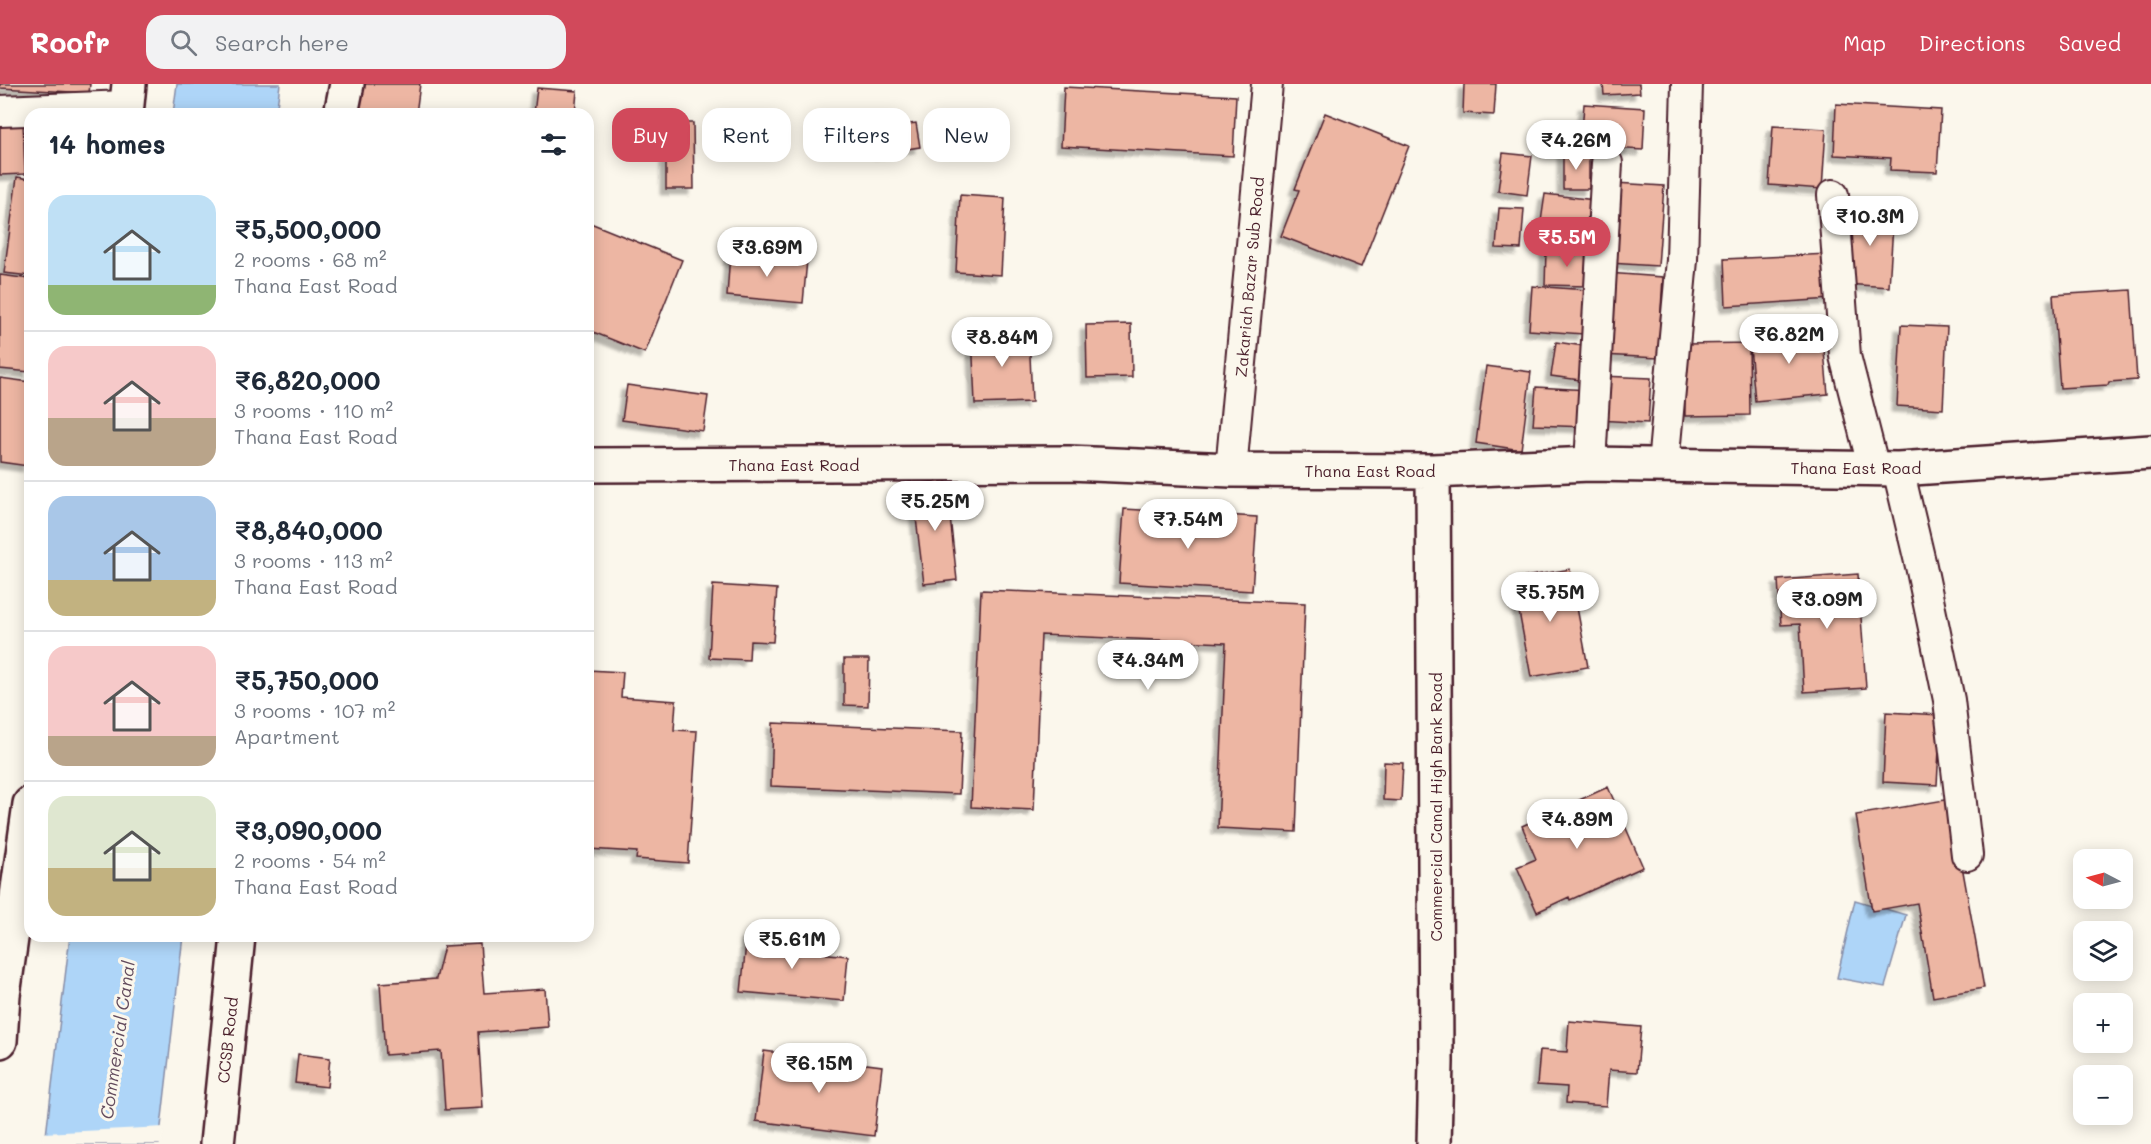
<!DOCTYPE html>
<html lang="en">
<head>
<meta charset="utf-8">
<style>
	:root { --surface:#fff; --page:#f2f2f3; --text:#1f2937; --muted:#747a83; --line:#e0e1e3; --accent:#d1495b }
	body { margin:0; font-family:Mali,sans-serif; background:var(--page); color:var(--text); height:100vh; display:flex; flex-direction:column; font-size:22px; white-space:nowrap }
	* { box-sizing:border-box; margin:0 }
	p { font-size:20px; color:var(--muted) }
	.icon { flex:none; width:33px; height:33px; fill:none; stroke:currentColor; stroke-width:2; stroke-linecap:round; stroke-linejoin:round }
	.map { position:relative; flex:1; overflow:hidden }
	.details { position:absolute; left:24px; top:24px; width:570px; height:834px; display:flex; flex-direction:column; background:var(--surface); border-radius:18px; box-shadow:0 3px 15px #0003 }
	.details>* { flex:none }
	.banner { position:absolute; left:612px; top:24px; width:570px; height:54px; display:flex; gap:12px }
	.needle { width:39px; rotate:276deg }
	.fabs { position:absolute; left:2073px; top:765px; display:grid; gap:12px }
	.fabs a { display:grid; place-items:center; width:60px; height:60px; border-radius:12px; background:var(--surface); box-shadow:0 3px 15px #0003; font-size:30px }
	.price { position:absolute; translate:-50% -51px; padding:0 14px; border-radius:21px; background:#fff; color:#222; font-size:20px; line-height:39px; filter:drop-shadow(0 2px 3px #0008) }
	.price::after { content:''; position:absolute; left:50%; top:36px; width:18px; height:14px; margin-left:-9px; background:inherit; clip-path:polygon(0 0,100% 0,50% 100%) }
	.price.active { background:var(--accent); color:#fff }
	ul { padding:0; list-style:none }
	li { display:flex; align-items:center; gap:18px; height:150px; padding:0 24px }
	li+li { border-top:2px solid var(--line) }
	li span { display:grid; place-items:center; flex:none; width:168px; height:120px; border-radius:18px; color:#555 }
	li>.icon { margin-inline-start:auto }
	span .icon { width:72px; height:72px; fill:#fffc; stroke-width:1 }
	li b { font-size:26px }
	h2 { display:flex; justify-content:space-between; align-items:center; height:72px; padding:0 24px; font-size:26px }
	.pill { padding:0 21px; border-radius:18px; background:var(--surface); box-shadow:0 3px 15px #0003; font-size:21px; line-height:54px }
	.pill.active { background:var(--accent); color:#fff }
	header { display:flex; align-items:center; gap:36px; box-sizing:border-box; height:84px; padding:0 30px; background:var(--accent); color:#fff }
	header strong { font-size:28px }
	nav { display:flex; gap:33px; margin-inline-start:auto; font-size:21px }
	.search { width:420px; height:54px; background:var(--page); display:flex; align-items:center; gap:15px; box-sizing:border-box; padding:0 21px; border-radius:18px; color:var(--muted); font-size:22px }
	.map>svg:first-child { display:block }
	.water { fill:#aed5f8; stroke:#868ca6; stroke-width:1.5 }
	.pier { fill:#fbf7ec }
	.building { fill:#edb6a3; stroke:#4a1f2b; stroke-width:1.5; filter:url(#shadow) }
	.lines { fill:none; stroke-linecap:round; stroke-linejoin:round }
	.minor-casing { stroke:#4a1f2b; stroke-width:34 }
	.secondary-casing { stroke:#4a1f2b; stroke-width:38 }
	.minor { stroke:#fbf7ec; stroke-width:30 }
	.secondary { stroke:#fbf7ec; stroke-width:33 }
	.labels { text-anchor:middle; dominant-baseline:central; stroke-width:6; stroke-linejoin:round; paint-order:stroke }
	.street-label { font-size:16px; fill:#4a1f2b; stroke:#fbf7ec }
	.water-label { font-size:18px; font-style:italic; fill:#634c5e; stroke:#fbf7ec }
</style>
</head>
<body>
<header>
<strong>Roofr</strong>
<div class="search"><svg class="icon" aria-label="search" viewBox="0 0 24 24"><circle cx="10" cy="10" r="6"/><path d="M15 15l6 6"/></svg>Search here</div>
<nav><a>Map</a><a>Directions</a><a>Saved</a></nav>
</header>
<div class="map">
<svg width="2151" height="1060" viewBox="0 0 2151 1060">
	<defs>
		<filter id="shadow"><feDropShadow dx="-5.5" dy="5.5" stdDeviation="1.5" flood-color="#0004"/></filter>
	</defs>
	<rect width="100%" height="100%" fill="#fbf7ec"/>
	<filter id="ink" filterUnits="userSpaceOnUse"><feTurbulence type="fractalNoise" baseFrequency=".0167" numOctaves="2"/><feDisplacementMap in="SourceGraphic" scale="12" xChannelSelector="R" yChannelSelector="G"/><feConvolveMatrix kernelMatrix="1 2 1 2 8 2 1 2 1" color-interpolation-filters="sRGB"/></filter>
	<g filter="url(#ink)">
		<path class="water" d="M177,0H280L276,30H173Z
			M1855,816L1906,831L1885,903L1837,894Z
			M70,852H183L159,1060H45Z"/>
		<path class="pier" d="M164,1043L162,1060H42L43,1049Z"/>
		<path class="building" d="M0,0H90L89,9L0,4Z
			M358,0H420L416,30H355Z
			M1464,0H1496L1494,31L1463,29Z
			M1603,0H1639L1640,9L1604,11Z
			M1064,3L1236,12L1233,72L1061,62Z
			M537,4L577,7L575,30H534Z
			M1584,20L1645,24L1643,66L1581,62Z
			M1836,20L1941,26L1937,88L1890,86L1891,74L1834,71Z
			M1325,29L1409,62L1361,183L1281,152L1299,106L1295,105Z
			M23,37L25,90L0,91V38Z
			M666,39H693L694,105H666Z
			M916,39L920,63L880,69L876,45Z
			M1773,42L1826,45L1822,105L1769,101Z
			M1503,69L1532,72L1527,111L1498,107Z
			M1563,69H1589V105H1563Z
			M17,93L30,95V192L4,189Z
			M1615,99L1664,102L1658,182L1609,179Z
			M1545,110L1595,116L1588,164L1538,158Z
			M960,111L1005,114L1001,191L956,188Z
			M1499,124L1524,125L1521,165L1496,164Z
			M1851,124L1894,126L1889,203L1845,200Z
			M588,138L682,176L645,269L588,246Z
			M1546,166L1589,168L1587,202L1545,201Z
			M730,169L807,176L803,219L727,212Z
			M1829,170L1832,215L1726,222L1724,175Z
			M1607,189L1663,193L1658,274L1602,271Z
			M0,191L30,195V288L0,285Z
			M1532,202L1587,206L1583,250L1529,246Z
			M2131,206L2137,296L2109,298L2108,301L2060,304L2053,211Z
			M1131,240L1132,293L1087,294L1086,241Z
			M1901,241L1947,243L1943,325L1897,322Z
			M1822,245L1828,310L1755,317L1749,252Z
			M1029,248L1032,318L975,320L972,250Z
			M1556,258L1591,263L1587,297L1551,292Z
			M1749,259L1750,331L1685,332L1684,260Z
			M1486,282L1531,288L1521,366L1476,359Z
			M1600,292L1651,294L1648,339L1598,336Z
			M0,294L30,298V369L28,382L0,378Z
			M627,301L708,312L703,347L622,336Z
			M1536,303L1589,306L1587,343L1533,341Z
			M946,397L957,496L924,500L912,401Z
			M1124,425L1257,433L1252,507L1119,499Z
			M1570,485L1588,583L1531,593L1513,495Z
			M1858,490L1866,604L1804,608L1800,540L1781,541L1778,496Z
			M713,501L777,505L773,558L750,557L749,576L709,574Z
			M981,506L1305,519L1296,748L1218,744L1226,559L1041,551L1034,726L971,723Z
			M844,575H869L868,622L844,621Z
			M588,586L623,588L621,613L676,617L674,646L697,647L688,779L636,775L637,768L588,765Z
			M1886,628L1941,631L1937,701L1883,698Z
			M773,639L962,647L959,710L771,702Z
			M1384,678L1403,679L1401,717L1383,716Z
			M1608,703L1643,783L1570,816L1569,813L1537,828L1517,783L1536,775L1522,742Z
			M1950,715L1984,904L1933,913L1917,819L1872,827L1856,731Z
			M747,850L793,854L792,866L848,872L844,917L741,908Z
			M480,860L484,909L545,905L548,943L478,948L483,1024L445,1026L441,967L385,971L380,899L436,895L444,862Z
			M1569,937L1641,943L1637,988L1609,986L1606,1022L1566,1019L1567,1003L1537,1001L1540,966L1567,968Z
			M764,967L882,982L874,1052L756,1037Z
			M298,970L330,974L327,1003L295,999Z"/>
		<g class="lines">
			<defs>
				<path id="minor" d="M0,27L127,22
					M1833,111L1845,272L1874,385
					M1590,380L1607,79
					M1663,381L1682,176L1687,0
					M1898,385L1921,482L1949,616L1967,771
					M1231,386L1267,0"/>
				<path id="secondary" d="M126,30L129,0
					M341,30L347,0
					M588,381L1069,379L1231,386L1433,387L1590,380L1898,385L2151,368
					M1433,387L1436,978L1434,1060
					M0,957L3,911L30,720
					M217,1060L238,852"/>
			</defs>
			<use href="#minor" class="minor-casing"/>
			<use href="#secondary" class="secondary-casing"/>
			<use href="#minor" class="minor"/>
			<use href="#secondary" class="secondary"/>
		</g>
	</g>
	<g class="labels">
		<g class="street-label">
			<text transform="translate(1249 193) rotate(-85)">Zakariah Bazar Sub Road</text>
			<text x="794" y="380">Thana East Road</text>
			<text x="1856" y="383">Thana East Road</text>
			<text x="1370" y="386">Thana East Road</text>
			<text transform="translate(1435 723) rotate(-90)">Commercial Canal High Bank Road</text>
			<text transform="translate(227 956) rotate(-84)">CCSB Road</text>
		</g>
		<g class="water-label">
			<text transform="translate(117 956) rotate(-82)">Commercial Canal</text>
		</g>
	</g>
</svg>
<div class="fabs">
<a><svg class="needle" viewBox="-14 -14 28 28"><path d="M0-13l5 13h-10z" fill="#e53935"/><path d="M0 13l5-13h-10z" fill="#747a83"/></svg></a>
<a><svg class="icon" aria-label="layers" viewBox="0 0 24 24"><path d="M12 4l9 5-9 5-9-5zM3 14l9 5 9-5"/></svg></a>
<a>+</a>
<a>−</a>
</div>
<b class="price" style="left:1576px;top:87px">₹4.26M</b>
<b class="price" style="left:1870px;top:163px">₹10.3M</b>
<b class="price active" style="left:1567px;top:184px">₹5.5M</b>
<b class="price" style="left:767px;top:194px">₹3.69M</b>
<b class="price" style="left:1789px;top:281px">₹6.82M</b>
<b class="price" style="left:1002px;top:284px">₹8.84M</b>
<b class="price" style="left:935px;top:448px">₹5.25M</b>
<b class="price" style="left:1188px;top:466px">₹7.54M</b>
<b class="price" style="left:1550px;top:539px">₹5.75M</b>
<b class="price" style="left:1827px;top:546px">₹3.09M</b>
<b class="price" style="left:1148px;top:607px">₹4.34M</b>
<b class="price" style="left:1577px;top:766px">₹4.89M</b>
<b class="price" style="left:792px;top:886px">₹5.61M</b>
<b class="price" style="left:819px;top:1010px">₹6.15M</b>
<div class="banner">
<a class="pill active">Buy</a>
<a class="pill">Rent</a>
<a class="pill">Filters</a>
<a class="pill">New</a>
</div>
<section class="details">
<h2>14 homes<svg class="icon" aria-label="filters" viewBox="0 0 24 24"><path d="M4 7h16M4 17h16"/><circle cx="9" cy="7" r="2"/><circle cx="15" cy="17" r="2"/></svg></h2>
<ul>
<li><span style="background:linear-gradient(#bfe0f5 75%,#8fb573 0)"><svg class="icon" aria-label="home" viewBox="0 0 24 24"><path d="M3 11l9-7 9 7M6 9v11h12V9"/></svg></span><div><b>₹5,500,000</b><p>2 rooms · 68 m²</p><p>Thana East Road</p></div></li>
<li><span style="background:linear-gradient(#f6c9c9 60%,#b9a48a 0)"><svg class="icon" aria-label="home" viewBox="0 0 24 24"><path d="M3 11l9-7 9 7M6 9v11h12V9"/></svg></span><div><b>₹6,820,000</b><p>3 rooms · 110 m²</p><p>Thana East Road</p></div></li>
<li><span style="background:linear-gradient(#a9c7e8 70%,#c2b280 0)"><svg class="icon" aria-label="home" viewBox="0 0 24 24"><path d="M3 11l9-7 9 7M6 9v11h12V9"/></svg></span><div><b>₹8,840,000</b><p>3 rooms · 113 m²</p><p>Thana East Road</p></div></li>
<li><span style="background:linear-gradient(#f6c9c9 75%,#b9a48a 0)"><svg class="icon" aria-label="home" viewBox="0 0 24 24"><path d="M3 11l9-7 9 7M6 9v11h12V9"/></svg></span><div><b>₹5,750,000</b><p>3 rooms · 107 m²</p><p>Apartment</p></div></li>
<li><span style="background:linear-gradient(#dfe7d0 60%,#c2b280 0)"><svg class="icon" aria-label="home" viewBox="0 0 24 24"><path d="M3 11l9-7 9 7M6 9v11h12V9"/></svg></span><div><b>₹3,090,000</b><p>2 rooms · 54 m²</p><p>Thana East Road</p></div></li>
</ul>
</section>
</div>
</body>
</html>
